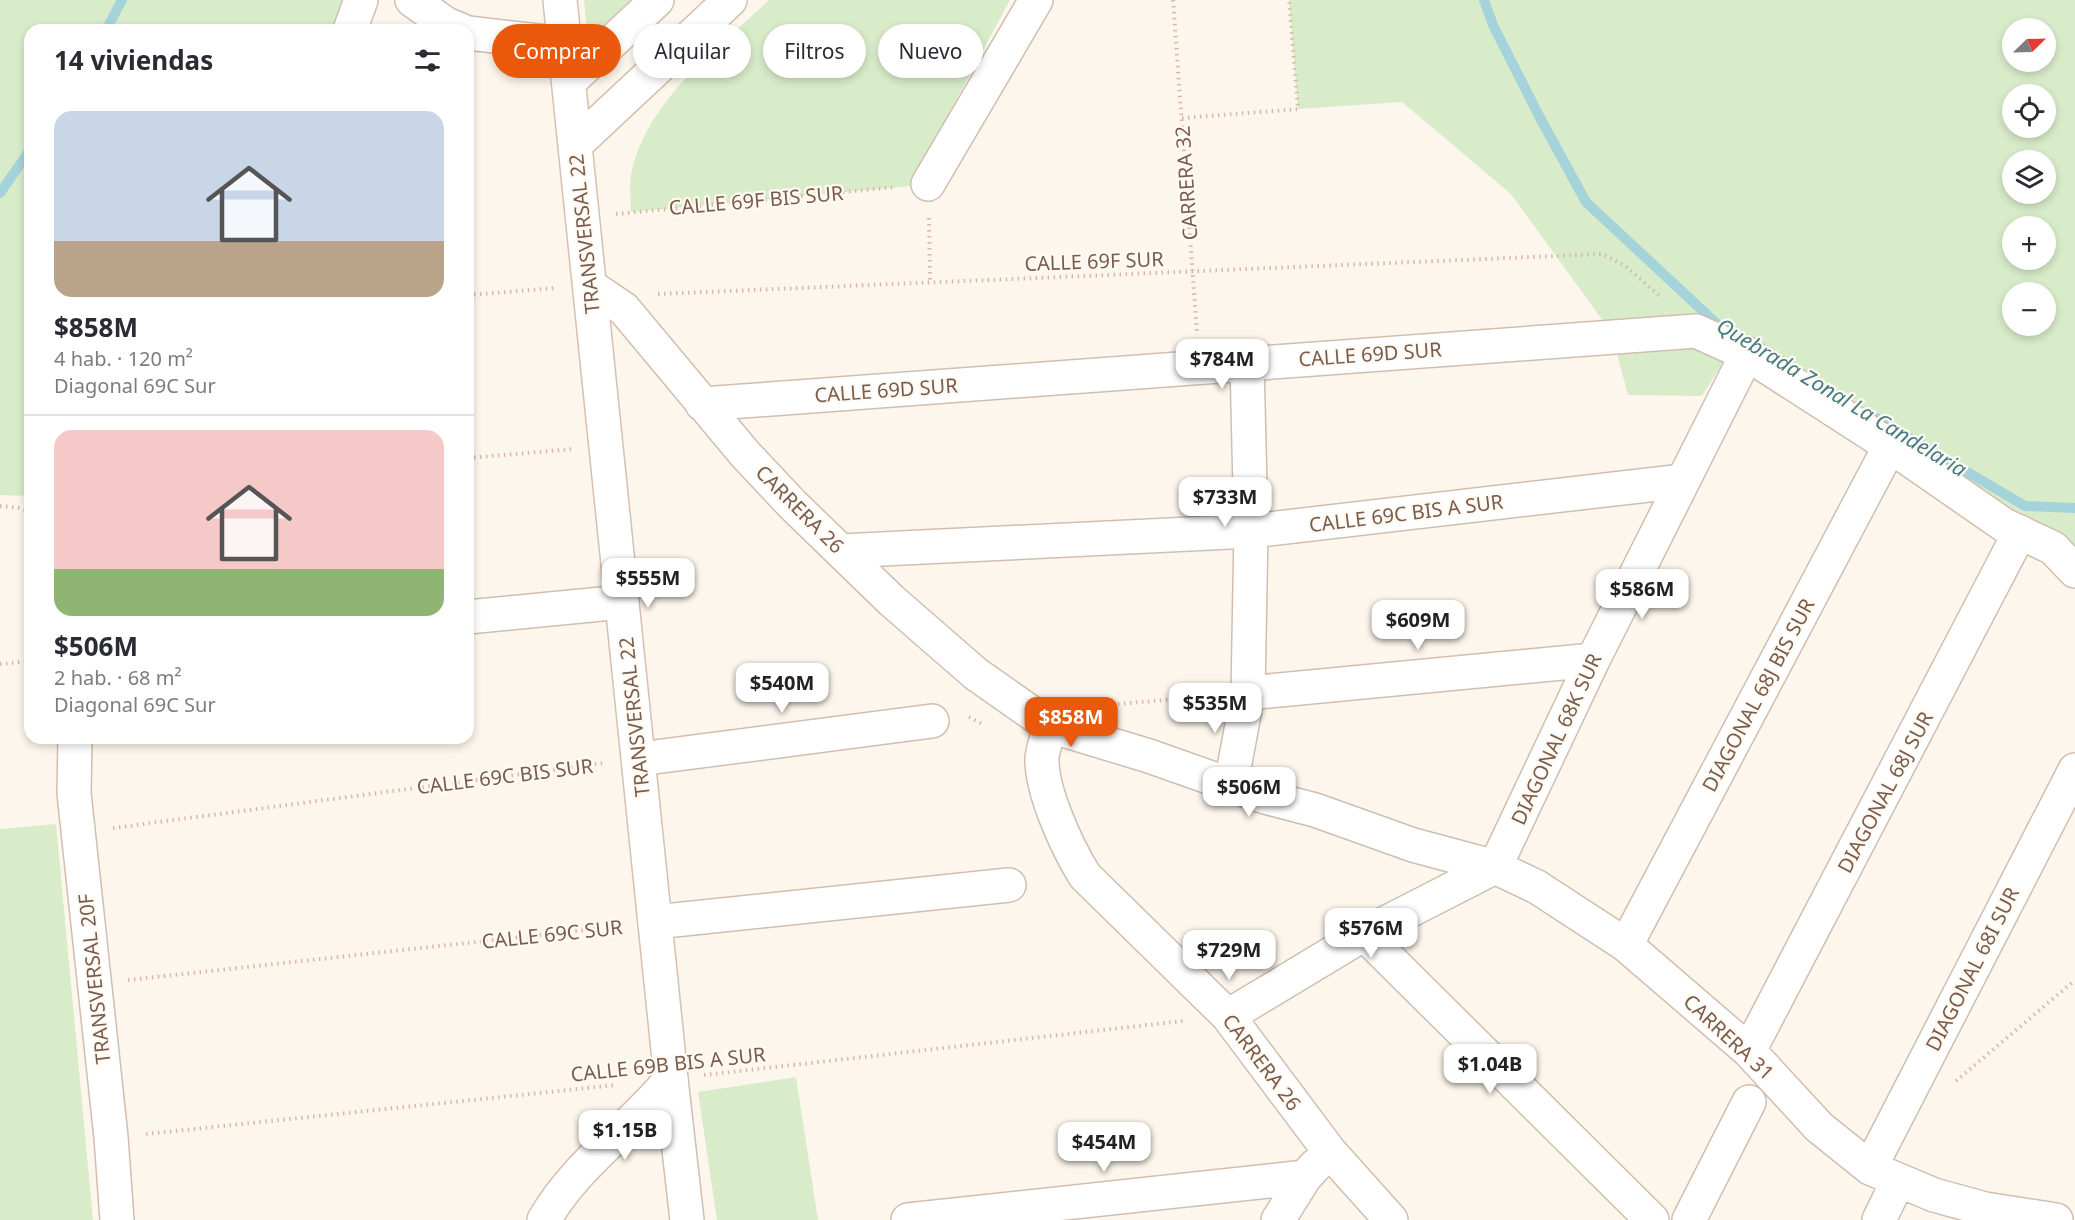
<!DOCTYPE html>
<html lang="es">
<head>
<meta charset="utf-8">
<style>
	:root { --surface:#fff; --page:#f7f7f7; --text:#2b2b33; --muted:#7c7c81; --line:#e1e1e2; --accent:#ea580c }
	body { margin:0; font-family:"Noto Sans",sans-serif; background:var(--page); color:var(--text); height:100vh; display:flex; flex-direction:column; font-size:22px; white-space:nowrap }
	* { box-sizing:border-box; margin:0 }
	p { font-size:20px; color:var(--muted) }
	.icon { flex:none; width:33px; height:33px; fill:none; stroke:currentColor; stroke-width:2; stroke-linecap:round; stroke-linejoin:round }
	.map { position:relative; flex:1; overflow:hidden }
	.side { position:absolute; left:24px; top:24px; width:450px; height:720px; display:flex; flex-direction:column; background:var(--surface); border-radius:18px; box-shadow:0 3px 9px #0003 }
	.side>* { flex:none }
	.banner { position:absolute; left:492px; top:24px; width:570px; height:54px; display:flex; gap:12px }
	.needle { width:39px; rotate:67deg }
	.fabs { position:absolute; left:2002px; top:18px; display:grid; gap:12px }
	.fabs a { display:grid; place-items:center; width:54px; height:54px; border-radius:50%; background:var(--surface); box-shadow:0 3px 9px #0003; font-size:30px }
	.price { position:absolute; translate:-50% -51px; padding:0 14px; border-radius:12px; background:#fff; color:#222; font-size:20px; line-height:39px; filter:drop-shadow(0 2px 3px #0008) }
	.price::after { content:''; position:absolute; left:50%; top:36px; width:18px; height:14px; margin-left:-9px; background:inherit; clip-path:polygon(0 0,100% 0,50% 100%) }
	.price.current { background:var(--accent); color:#fff }
	ul { padding:0; list-style:none }
	li { display:grid; align-content:center; gap:12px; height:318px; padding:0 30px }
	li+li { border-top:2px solid var(--line) }
	li span { display:grid; place-items:center; height:186px; border-radius:18px; color:#555 }
	li>.icon { margin-inline-start:auto }
	span .icon { width:108px; height:108px; fill:#fffc; stroke-width:1 }
	li b { font-size:26px }
	h2 { display:flex; justify-content:space-between; align-items:center; height:72px; padding:0 30px; font-size:26px }
	.tag { padding:0 21px; border-radius:27px; background:var(--surface); box-shadow:0 3px 9px #0003; font-size:21px; line-height:54px }
	.tag.current { background:var(--accent); color:#fff }
	.map>svg:first-child { display:block }
	.green { fill:#d8ecc9; fill-rule:evenodd }
	.lines { fill:none; stroke-linecap:round; stroke-linejoin:round }
	.stream { stroke:#a5d3da; stroke-width:10 }
	.street-casing { stroke:#d1beb0; stroke-width:36 }
	.secondary-casing { stroke:#d6c0b0; stroke-width:36 }
	.path { stroke:#d9b8a5; stroke-width:4; stroke-dasharray:1.5 4.5; stroke-linecap:butt }
	.street { stroke:#fff; stroke-width:33 }
	.secondary { stroke:#fff; stroke-width:33 }
	.labels { text-anchor:middle; dominant-baseline:central; stroke-width:4.5; stroke-linejoin:round; paint-order:stroke }
	.street-label { font-size:20px; fill:#7a5c4d; stroke:#fffaf3 }
	.water-label { font-size:21px; font-style:italic; fill:#437c86; stroke:#fffaf3 }
</style>
</head>
<body>
<div class="map">
<svg width="2075" height="1220" viewBox="0 0 2075 1220">
	<rect width="100%" height="100%" fill="#fdf6ec"/>
	<path class="green" d="M0,0H350L335,30H30V496L0,495Z
		M584,0H633L588,41Z
		M769,0H1010L910,186L631,212C631,201 629,187 631,175C646,100 717,50 769,0Z
		M1289,0H2075V554L1733,347L1702,396L1628,395L1611,332L1511,194L1402,102L1298,109ZM2013,28H2046V62H2013ZM2013,94H2046V128H2013ZM2013,160H2046V194H2013ZM2013,226H2046V260H2013ZM2013,292H2046V326H2013Z
		M56,824L93,1220H0V829Z
		M796,1077L818,1220H717L698,1092Z"/>
	<g class="lines">
		<path class="stream" d="M1484,0L1493,25L1539,116L1586,202L1718,325
			M106,30L122,0
			M0,193L30,150
			M1876,418L2025,506L2075,508"/>
		<defs>
			<path id="street" d="M412,0L446,24L461,30
				M350,30L361,0
				M468,33L565,44
				M928,184L1036,0
				M590,286L624,309L745,454L793,505L891,600L976,674L1050,726L1149,756L1265,797L1315,810L1413,845L1495,867L1537,887L1626,945L1749,1051L1819,1127L1870,1168L1934,1195L1985,1209L2056,1220
				M702,404L1696,331L1747,354L1890,446L2004,525L2053,548L2075,571
				M841,551L1251,531L1683,481
				M468,617L622,602
				M1248,693L1593,660
				M1050,726C1048,736 1043,747 1042,758C1041,791 1067,847 1085,876L1228,1016L1330,1152L1391,1220
				M75,738L74,793L111,1137L117,1220
				M639,759L932,721
				M1231,784L1248,693L1251,531L1247,362
				M1495,867L1593,660L1747,354
				M655,922L1009,885
				M1364,934L1652,1220
				M1626,945L1890,446
				M1228,1016L1364,934L1495,867
				M1749,1051L2020,532
				M671,1079L687,1220
				M1870,1168L2075,770
				M908,1220L1305,1177
				M1278,1220L1305,1177L1316,1165
				M1689,1220L1749,1102
				M1879,1220L1898,1181"/>
			<path id="secondary" d="M569,82L657,0
				M575,145L730,0
				M544,1220C577,1163 630,1129 671,1079L560,0"/>
		</defs>
		<use href="#street" class="street-casing"/>
		<use href="#secondary" class="secondary-casing"/>
		<path class="path" d="M1173,0L1197,333
			M1182,118L1298,109L1289,0
			M616,214L896,187
			M929,218L930,282
			M658,294L1602,254L1624,265L1661,297
			M468,295L556,288
			M468,458L573,449
			M0,506L21,508L30,512
			M0,664L30,661
			M1106,705L1212,696
			M969,717L984,725
			M113,828L605,763
			M128,980L622,926
			M704,1075L1183,1021
			M1956,1081L2075,980
			M146,1134L616,1085"/>
		<use href="#street" class="street"/>
		<use href="#secondary" class="secondary"/>
	</g>
	<g class="labels">
		<g class="street-label">
			<text transform="translate(1186 183) rotate(-94)">CARRERA 32</text>
			<text transform="translate(756 200) rotate(-5)">CALLE 69F BIS SUR</text>
			<text transform="translate(584 234) rotate(-96)">TRANSVERSAL 22</text>
			<text transform="translate(1094 261) rotate(-2)">CALLE 69F SUR</text>
			<text transform="translate(1370 354) rotate(-4)">CALLE 69D SUR</text>
			<text transform="translate(886 390) rotate(-4)">CALLE 69D SUR</text>
			<text transform="translate(800 509) rotate(45)">CARRERA 26</text>
			<text transform="translate(1406 513) rotate(-7)">CALLE 69C BIS A SUR</text>
			<text transform="translate(1758 695) rotate(-62)">DIAGONAL 68J BIS SUR</text>
			<text transform="translate(634 717) rotate(-96)">TRANSVERSAL 22</text>
			<text transform="translate(1556 739) rotate(-65)">DIAGONAL 68K SUR</text>
			<text transform="translate(505 776) rotate(-7)">CALLE 69C BIS SUR</text>
			<text transform="translate(1885 792) rotate(-62)">DIAGONAL 68J SUR</text>
			<text transform="translate(552 934) rotate(-6)">CALLE 69C SUR</text>
			<text transform="translate(1972 969) rotate(-63)">DIAGONAL 68I SUR</text>
			<text transform="translate(94 979) rotate(-96)">TRANSVERSAL 20F</text>
			<text transform="translate(1729 1037) rotate(43)">CARRERA 31</text>
			<text transform="translate(1262 1062) rotate(53)">CARRERA 26</text>
			<text transform="translate(668 1064) rotate(-6)">CALLE 69B BIS A SUR</text>
		</g>
		<g class="water-label">
			<text transform="translate(1842 397) rotate(31)">Quebrada Zonal La Candelaria</text>
		</g>
	</g>
</svg>
<div class="fabs">
<a><svg class="needle" viewBox="-14 -14 28 28"><path d="M0-13l5 13h-10z" fill="#e53935"/><path d="M0 13l5-13h-10z" fill="#7c7c81"/></svg></a>
<a><svg class="icon" aria-label="locate" viewBox="0 0 24 24"><circle cx="12" cy="12" r="6"/><path d="M12 2v4M12 18v4M2 12h4M18 12h4"/></svg></a>
<a><svg class="icon" aria-label="layers" viewBox="0 0 24 24"><path d="M12 4l9 5-9 5-9-5zM3 14l9 5 9-5"/></svg></a>
<a>+</a>
<a>−</a>
</div>
<b class="price" style="left:1222px;top:390px">$784M</b>
<b class="price" style="left:1225px;top:528px">$733M</b>
<b class="price" style="left:648px;top:609px">$555M</b>
<b class="price" style="left:1642px;top:620px">$586M</b>
<b class="price" style="left:1418px;top:651px">$609M</b>
<b class="price" style="left:782px;top:714px">$540M</b>
<b class="price" style="left:1215px;top:734px">$535M</b>
<b class="price current" style="left:1071px;top:748px">$858M</b>
<b class="price" style="left:1249px;top:818px">$506M</b>
<b class="price" style="left:1371px;top:959px">$576M</b>
<b class="price" style="left:1229px;top:981px">$729M</b>
<b class="price" style="left:1490px;top:1095px">$1.04B</b>
<b class="price" style="left:625px;top:1161px">$1.15B</b>
<b class="price" style="left:1104px;top:1173px">$454M</b>
<div class="banner">
<a class="tag current">Comprar</a>
<a class="tag">Alquilar</a>
<a class="tag">Filtros</a>
<a class="tag">Nuevo</a>
</div>
<section class="side">
<h2>14 viviendas<svg class="icon" aria-label="filters" viewBox="0 0 24 24"><path d="M4 7h16M4 17h16"/><circle cx="9" cy="7" r="2"/><circle cx="15" cy="17" r="2"/></svg></h2>
<ul>
<li><span style="background:linear-gradient(#c9d6e8 70%,#b9a48a 0)"><svg class="icon" aria-label="home" viewBox="0 0 24 24"><path d="M3 11l9-7 9 7M6 9v11h12V9"/></svg></span><div><b>$858M</b><p>4 hab. · 120 m²</p><p>Diagonal 69C Sur</p></div></li>
<li><span style="background:linear-gradient(#f6c9c9 75%,#8fb573 0)"><svg class="icon" aria-label="home" viewBox="0 0 24 24"><path d="M3 11l9-7 9 7M6 9v11h12V9"/></svg></span><div><b>$506M</b><p>2 hab. · 68 m²</p><p>Diagonal 69C Sur</p></div></li>
</ul>
</section>
</div>
</body>
</html>
